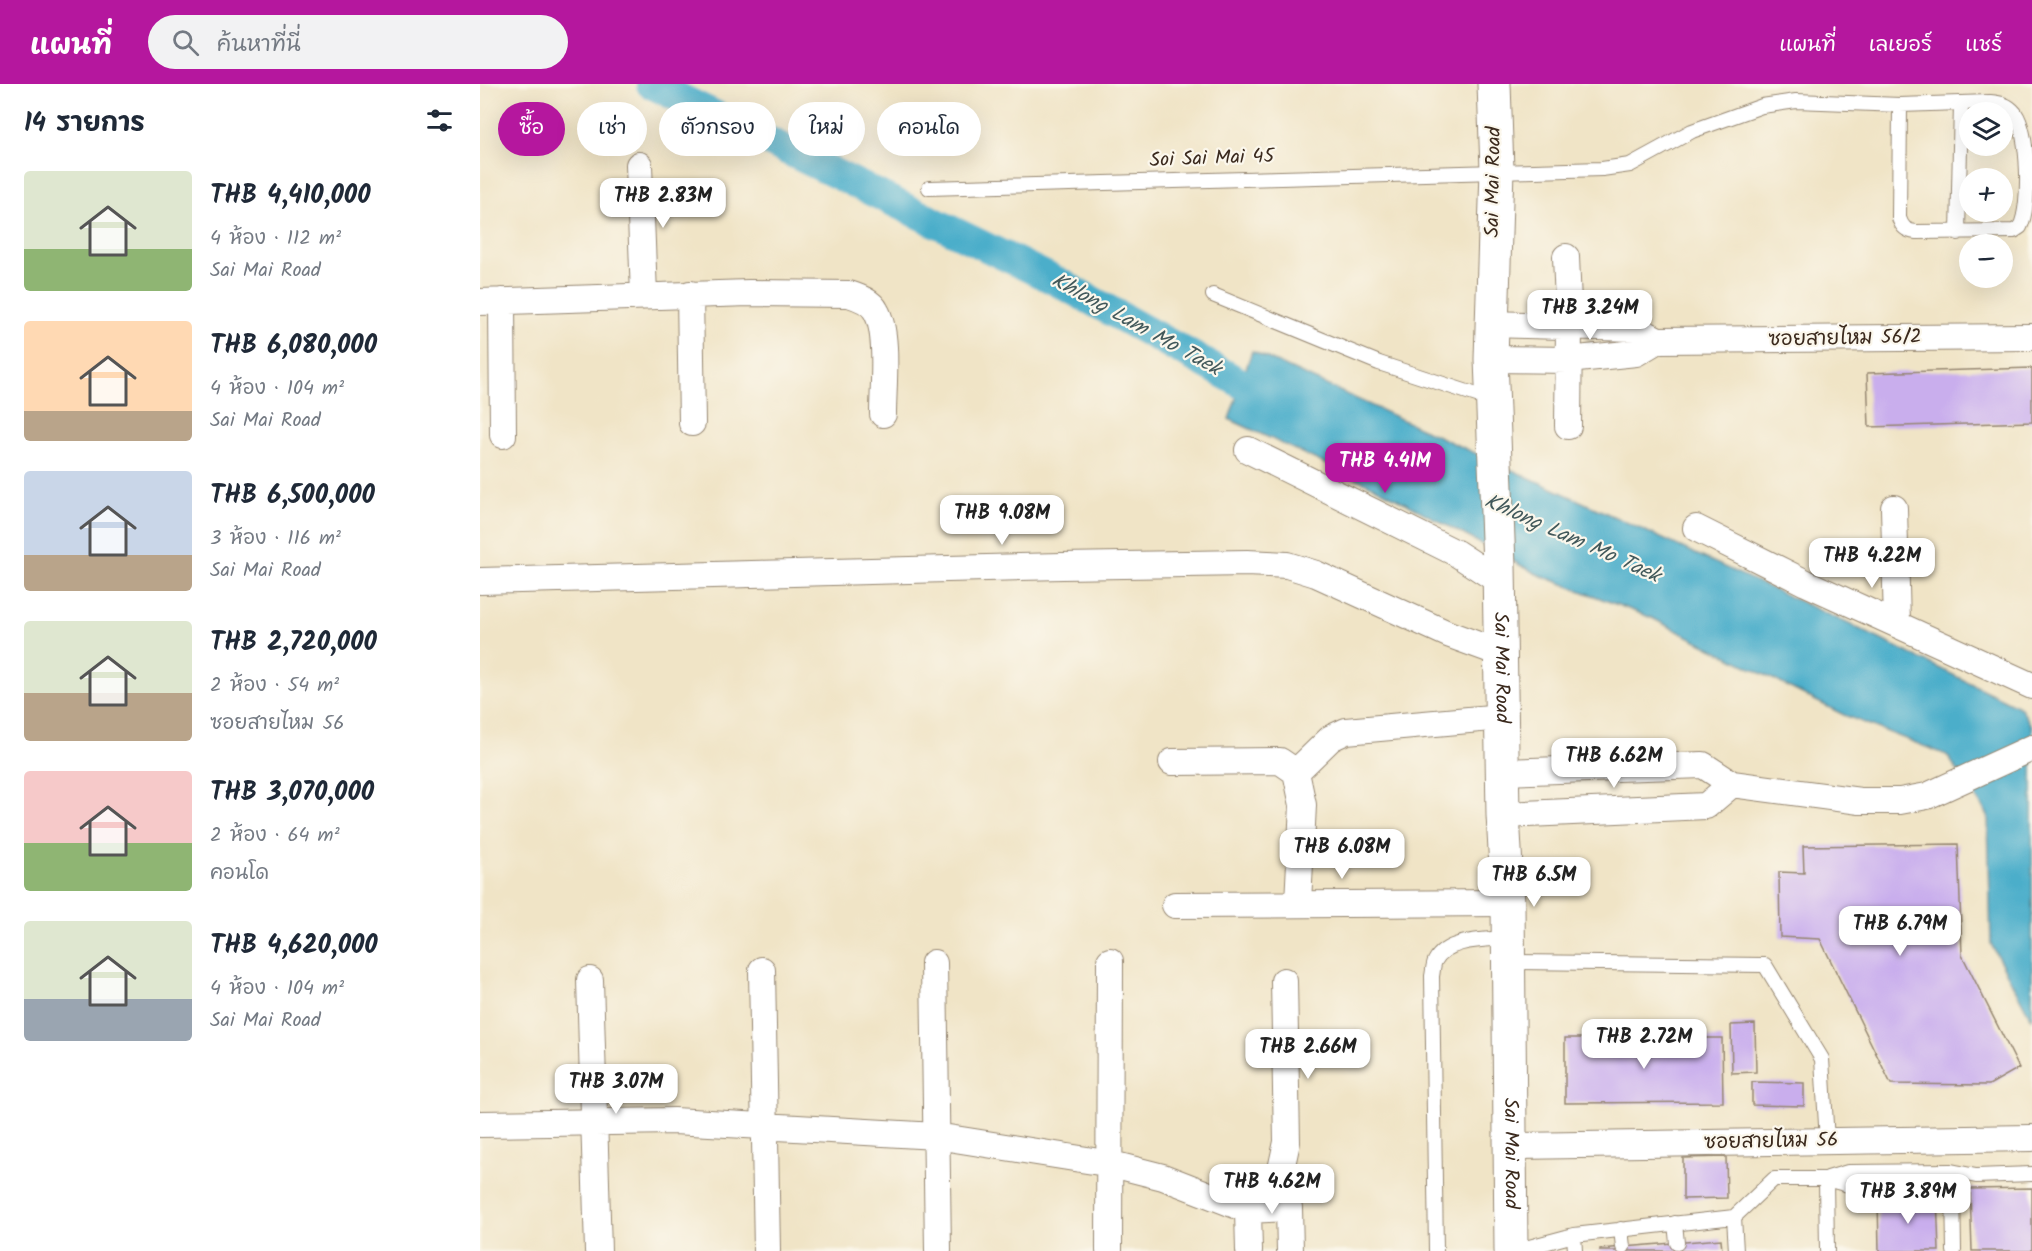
<!DOCTYPE html>
<html lang="th">
<head>
<meta charset="utf-8">
<style>
	:root { --surface:#fff; --page:#f2f2f3; --text:#1f2937; --muted:#747a83; --accent:#b5179e }
	body { margin:0; font-family:Kalam,"Playpen Sans Thai",sans-serif; background:var(--page); color:var(--text); height:100vh; display:flex; flex-direction:column; font-size:22px; white-space:nowrap }
	* { box-sizing:border-box; margin:0 }
	p { font-size:20px; color:var(--muted) }
	.icon { flex:none; width:33px; height:33px; fill:none; stroke:currentColor; stroke-width:2; stroke-linecap:round; stroke-linejoin:round }
	.map { position:relative; flex:1; overflow:hidden }
	.details { display:flex; flex-direction:column; background:var(--surface); width:480px }
	.details>* { flex:none }
	.banner { position:absolute; left:18px; top:18px; width:570px; height:54px; display:flex; gap:12px }
	.controls { position:absolute; left:1479px; top:18px; display:grid; gap:12px }
	.controls a { display:grid; place-items:center; width:54px; height:54px; border-radius:50%; background:var(--surface); box-shadow:0 6px 24px #0002; font-size:30px }
	.price { position:absolute; translate:-50% -51px; padding:0 14px; border-radius:12px; background:#fff; color:#222; font-size:20px; line-height:39px; filter:drop-shadow(0 2px 3px #0008) }
	.price::after { content:''; position:absolute; left:50%; top:36px; width:18px; height:14px; margin-left:-9px; background:inherit; clip-path:polygon(0 0,100% 0,50% 100%) }
	.price.current { background:var(--accent); color:#fff }
	ul { padding:0; list-style:none }
	li { display:flex; align-items:center; gap:18px; height:150px; padding:0 24px }
	li span { display:grid; place-items:center; flex:none; width:168px; height:120px; border-radius:6px; color:#555 }
	li>.icon { margin-inline-start:auto }
	span .icon { width:72px; height:72px; fill:#fffc; stroke-width:1 }
	li b { font-size:26px }
	h2 { display:flex; justify-content:space-between; align-items:center; height:72px; padding:0 24px; font-size:26px }
	.chip { padding:0 21px; border-radius:27px; background:var(--surface); box-shadow:0 6px 24px #0002; font-size:21px; line-height:54px }
	.chip.current { background:var(--accent); color:#fff }
	header { display:flex; align-items:center; gap:36px; box-sizing:border-box; height:84px; padding:0 30px; background:var(--accent); color:#fff }
	header strong { font-size:28px }
	nav { display:flex; gap:33px; margin-inline-start:auto; font-size:21px }
	.search { width:420px; height:54px; background:var(--page); display:flex; align-items:center; gap:15px; box-sizing:border-box; padding:0 21px; border-radius:33px; color:var(--muted); font-size:22px }
	main { display:flex; flex:1; min-height:0 }
	.map>svg:first-child { display:block }
	.water { fill:#4baeca; stroke:#436c74; stroke-width:1.5 }
	.lines { fill:none; stroke-linecap:round; stroke-linejoin:round }
	.canal { stroke:#4baeca; stroke-width:30 }
	.building { fill:#c9aeed }
	.lane-casing { stroke:#968772; stroke-width:16 }
	.street-casing { stroke:#968772; stroke-width:28 }
	.secondary-casing { stroke:#968772; stroke-width:35 }
	.lane { stroke:#fff; stroke-width:14 }
	.street { stroke:#fff; stroke-width:26 }
	.secondary { stroke:#fff; stroke-width:33 }
	.labels { text-anchor:middle; dominant-baseline:central; stroke-width:4.5; stroke-linejoin:round; paint-order:stroke }
	.street-label { font-size:20px; fill:#3b2a1e; stroke:#fbf7ec }
	.water-label { font-size:21px; font-style:italic; fill:#41585a; stroke:#fbf7ec }
</style>
</head>
<body>
<header>
<strong>แผนที่</strong>
<div class="search"><svg class="icon" aria-label="search" viewBox="0 0 24 24"><circle cx="10" cy="10" r="6"/><path d="M15 15l6 6"/></svg>ค้นหาที่นี่</div>
<nav><a>แผนที่</a><a>เลเยอร์</a><a>แชร์</a></nav>
</header>
<main>
<section class="details">
<h2>14 รายการ<svg class="icon" aria-label="filters" viewBox="0 0 24 24"><path d="M4 7h16M4 17h16"/><circle cx="9" cy="7" r="2"/><circle cx="15" cy="17" r="2"/></svg></h2>
<ul>
<li><span style="background:linear-gradient(#dfe7d0 65%,#8fb573 0)"><svg class="icon" aria-label="home" viewBox="0 0 24 24"><path d="M3 11l9-7 9 7M6 9v11h12V9"/></svg></span><div><b>THB 4,410,000</b><p>4 ห้อง · 112 m²</p><p>Sai Mai Road</p></div></li>
<li><span style="background:linear-gradient(#ffd9b3 75%,#b9a48a 0)"><svg class="icon" aria-label="home" viewBox="0 0 24 24"><path d="M3 11l9-7 9 7M6 9v11h12V9"/></svg></span><div><b>THB 6,080,000</b><p>4 ห้อง · 104 m²</p><p>Sai Mai Road</p></div></li>
<li><span style="background:linear-gradient(#c9d6e8 70%,#b9a48a 0)"><svg class="icon" aria-label="home" viewBox="0 0 24 24"><path d="M3 11l9-7 9 7M6 9v11h12V9"/></svg></span><div><b>THB 6,500,000</b><p>3 ห้อง · 116 m²</p><p>Sai Mai Road</p></div></li>
<li><span style="background:linear-gradient(#dfe7d0 60%,#b9a48a 0)"><svg class="icon" aria-label="home" viewBox="0 0 24 24"><path d="M3 11l9-7 9 7M6 9v11h12V9"/></svg></span><div><b>THB 2,720,000</b><p>2 ห้อง · 54 m²</p><p>ซอยสายไหม 56</p></div></li>
<li><span style="background:linear-gradient(#f6c9c9 60%,#8fb573 0)"><svg class="icon" aria-label="home" viewBox="0 0 24 24"><path d="M3 11l9-7 9 7M6 9v11h12V9"/></svg></span><div><b>THB 3,070,000</b><p>2 ห้อง · 64 m²</p><p>คอนโด</p></div></li>
<li><span style="background:linear-gradient(#dfe7d0 65%,#9aa5b1 0)"><svg class="icon" aria-label="home" viewBox="0 0 24 24"><path d="M3 11l9-7 9 7M6 9v11h12V9"/></svg></span><div><b>THB 4,620,000</b><p>4 ห้อง · 104 m²</p><p>Sai Mai Road</p></div></li>
</ul>
</section>
<div class="map">
<svg width="1552" height="1167" viewBox="0 0 1552 1167">
	<rect width="100%" height="100%" fill="#fbf7ec"/>
	<filter id="ink" filterUnits="userSpaceOnUse"><feTurbulence type="fractalNoise" baseFrequency=".0167" numOctaves="2"/><feDisplacementMap in="SourceGraphic" scale="12" xChannelSelector="R" yChannelSelector="G"/><feConvolveMatrix kernelMatrix="1 2 1 2 8 2 1 2 1" color-interpolation-filters="sRGB"/></filter>
	<filter id="wash" filterUnits="userSpaceOnUse"><feTurbulence type="fractalNoise" baseFrequency=".008" numOctaves="4" result="noise"/><feDisplacementMap in="SourceGraphic" scale="24" xChannelSelector="R" yChannelSelector="G"/><feGaussianBlur stdDeviation="1.35" result="paint"/><feColorMatrix in="noise" values="0 0 0 0 0 0 0 0 0 0 0 0 0 0 0 0 0 1.4 0 .05"/><feComposite in="paint" operator="in"/></filter>
	<g filter="url(#wash)">
		<rect width="100%" height="100%" fill="#f0e4c6"/>
		<path class="water" d="M772,267L1369,540L1541,624L1552,643V936L1511,860L1508,731L1467,671L1364,631L1172,534L1057,490L903,407L749,335Z"/>
		<g class="lines">
			<path class="canal" d="M171,0L578,198L797,319"/>
		</g>
		<g id="blocks">
			<path class="building" d="M1552,284V338L1389,343L1387,289Z
				M1478,760L1482,871L1539,984L1509,1001L1411,1000L1340,855L1300,853L1299,788L1324,789L1323,762Z
				M1275,940L1276,988L1252,989L1251,941Z
				M1085,954H1242L1243,1018L1085,1019Z
				M1272,998L1324,999V1022L1272,1021Z
				M1246,1073L1247,1114L1203,1115V1074Z
				M1552,1104V1167H1492L1490,1105Z
				M1457,1113L1459,1167H1399L1398,1115Z
				M1241,1155L1242,1167H1120V1165Z"/>
		</g>
	</g>
	<g filter="url(#ink)">
		<use href="#blocks" fill-opacity="0" stroke="#968772" stroke-width="1.5"/>
		<g class="lines">
			<defs>
				<path id="lane" d="M449,104L1122,85L1150,81L1212,47L1282,22L1316,17L1420,21L1510,18C1520,19 1528,20 1535,29C1549,49 1551,122 1540,143L1534,147L1436,148C1426,147 1422,143 1419,134L1420,21
					M1478,149L1481,20
					M733,211L899,279L1012,316
					M1029,878L1285,881L1342,975L1347,1057
					M1348,1094L1368,1088L1471,1087L1496,1092L1552,1090
					M1346,1095L1347,1167
					M1254,1133L1256,1167
					M1195,1139L1197,1159
					M1141,1145L1143,1163
					M1094,1151L1095,1167
					M956,1167L952,892C953,888 953,881 955,877C967,854 1007,856 1028,854
					M1034,1167L1094,1151L1254,1133L1294,1095H1346L1376,1103H1473L1474,1167"/>
				<path id="street" d="M159,81L164,211
					M1086,173L1089,241L1088,342
					M210,210L212,339
					M22,217L23,351
					M0,218L269,209L369,210C378,213 391,217 396,227C409,249 403,303 403,330
					M1011,240L1155,244L1178,256L1552,253
					M1011,275L1088,276L1156,269L1178,256
					M768,366L976,469L1019,497
					M1414,424L1417,540
					M1216,444L1326,499L1552,602
					M0,497L582,482L767,479L807,481L836,490L968,550L1020,569
					M692,678L800,677L816,688L823,721L818,818
					M816,688L851,654L866,647L1022,633
					M1023,688L1223,681L1252,700L1380,717H1420L1447,712L1552,664
					M1023,731L1226,722L1252,700
					M695,821L1028,819
					M454,879L458,1167
					M282,886L287,1167
					M110,896L118,1167
					M0,1040L194,1037L456,1052L632,1080L683,1093L768,1126L809,1124
					M1030,1062L1552,1054
					M805,1107L809,1124L810,1167
					M629,1167L630,877
					M769,1167L768,1126L800,1090L807,1058L804,897"/>
				<g id="secondary">
					<path id="s1" d="M1014,0L1017,86L1011,275L1019,481L1023,731L1028,819L1031,1167"/>
				</g>
			</defs>
			<use href="#lane" class="lane-casing"/>
			<use href="#street" class="street-casing"/>
			<use href="#secondary" class="secondary-casing"/>
			<use href="#lane" class="lane"/>
			<use href="#street" class="street"/>
			<use href="#secondary" class="secondary"/>
		</g>
	</g>
	<g class="labels">
		<g class="street-label">
			<text transform="translate(732 75) rotate(-2)">Soi Sai Mai 45</text>
			<text transform="translate(1014 98) rotate(-89)">Sai Mai Road</text>
			<text transform="translate(1365 255) rotate(-1)">ซอยสายไหม 56/2</text>
			<text stroke="none"><textPath href="#s1" startOffset="584">Sai Mai Road</textPath></text>
			<text transform="translate(1291 1058) rotate(-1)">ซอยสายไหม 56</text>
			<text stroke="none"><textPath href="#s1" startOffset="1070">Sai Mai Road</textPath></text>
		</g>
		<g class="water-label">
			<text transform="translate(656 241) rotate(29)">Khlong Lam Mo Taek</text>
			<text transform="translate(1092 455) rotate(24)">Khlong Lam Mo Taek</text>
		</g>
	</g>
</svg>
<div class="controls">
<a><svg class="icon" aria-label="layers" viewBox="0 0 24 24"><path d="M12 4l9 5-9 5-9-5zM3 14l9 5 9-5"/></svg></a>
<a>+</a>
<a>−</a>
</div>
<b class="price" style="left:183px;top:145px">THB 2.83M</b>
<b class="price" style="left:1110px;top:257px">THB 3.24M</b>
<b class="price current" style="left:905px;top:410px">THB 4.41M</b>
<b class="price" style="left:522px;top:462px">THB 9.08M</b>
<b class="price" style="left:1392px;top:505px">THB 4.22M</b>
<b class="price" style="left:1134px;top:705px">THB 6.62M</b>
<b class="price" style="left:862px;top:796px">THB 6.08M</b>
<b class="price" style="left:1054px;top:824px">THB 6.5M</b>
<b class="price" style="left:1420px;top:873px">THB 6.79M</b>
<b class="price" style="left:1164px;top:986px">THB 2.72M</b>
<b class="price" style="left:828px;top:996px">THB 2.66M</b>
<b class="price" style="left:136px;top:1031px">THB 3.07M</b>
<b class="price" style="left:792px;top:1131px">THB 4.62M</b>
<b class="price" style="left:1428px;top:1141px">THB 3.89M</b>
<div class="banner">
<a class="chip current">ซื้อ</a>
<a class="chip">เช่า</a>
<a class="chip">ตัวกรอง</a>
<a class="chip">ใหม่</a>
<a class="chip">คอนโด</a>
</div>
</div>
</main>
</body>
</html>
